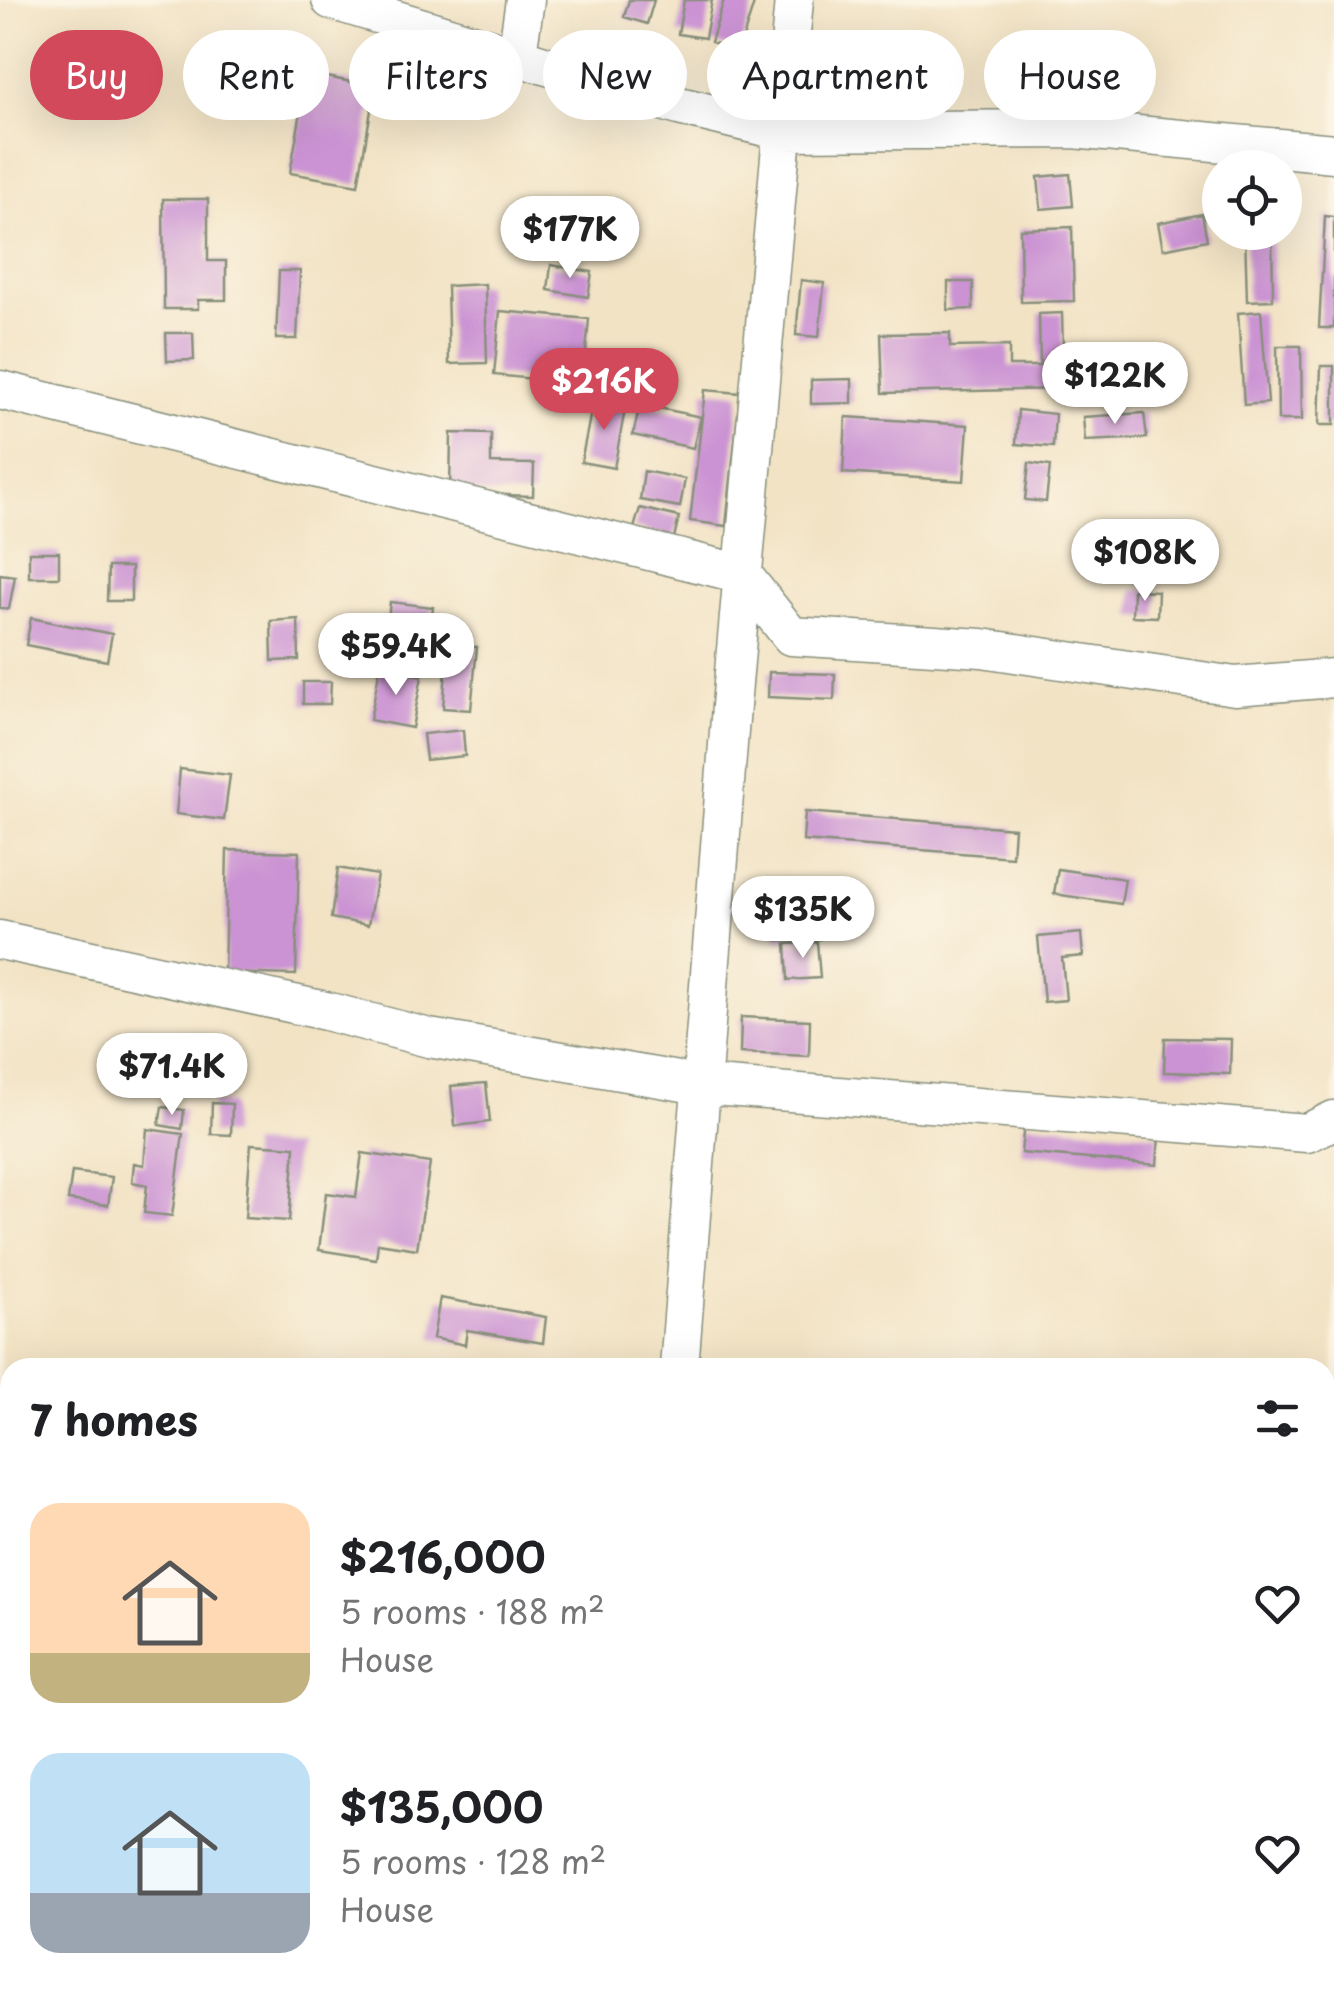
<!DOCTYPE html>
<html lang="en">
<head>
<meta charset="utf-8">
<style>
	:root { --surface:#fff; --page:#f6f6f6; --text:#202124; --muted:#757577; --accent:#d1495b }
	body { margin:0; font-family:"Playpen Sans",sans-serif; background:var(--page); color:var(--text); height:100vh; display:flex; flex-direction:column; font-size:38px; white-space:nowrap }
	* { box-sizing:border-box; margin:0 }
	p { font-size:32px; color:var(--muted) }
	.icon { flex:none; width:55px; height:55px; fill:none; stroke:currentColor; stroke-width:2; stroke-linecap:round; stroke-linejoin:round }
	.map { position:relative; flex:1; overflow:hidden }
	.details { position:absolute; left:0px; top:1358px; width:1335px; height:642px; display:flex; flex-direction:column; background:var(--surface); border-radius:30px 30px 0 0; box-shadow:0 10px 40px #0002 }
	.details>* { flex:none }
	.hud { position:absolute; left:30px; top:30px; width:1275px; height:90px; display:flex; gap:20px }
	.controls { position:absolute; left:1202px; top:150px; display:grid; gap:20px }
	.controls a { display:grid; place-items:center; width:100px; height:100px; border-radius:50%; background:var(--surface); box-shadow:0 10px 40px #0002; font-size:50px }
	.price { position:absolute; translate:-50% -85px; padding:0 22px; border-radius:35px; background:#fff; color:#222; font-size:32px; line-height:65px; filter:drop-shadow(0 2px 5px #0008) }
	.price::after { content:''; position:absolute; left:50%; top:60px; width:30px; height:22px; margin-left:-15px; background:inherit; clip-path:polygon(0 0,100% 0,50% 100%) }
	.price.selected { background:var(--accent); color:#fff }
	ul { padding:0; list-style:none }
	li { display:flex; align-items:center; gap:30px; height:250px; padding:0 30px }
	li span { display:grid; place-items:center; flex:none; width:280px; height:200px; border-radius:30px; color:#555 }
	li>.icon { margin-inline-start:auto }
	span .icon { width:120px; height:120px; fill:#fffc; stroke-width:1 }
	li b { font-size:42px }
	h2 { display:flex; justify-content:space-between; align-items:center; height:120px; padding:0 30px; font-size:42px }
	.tag { padding:0 35px; border-radius:45px; background:var(--surface); box-shadow:0 10px 40px #0002; font-size:35px; line-height:90px }
	.tag.selected { background:var(--accent); color:#fff }
	.map>svg:first-child { display:block }
	.building { fill:#cb93d3 }
	.lines { fill:none; stroke-linecap:round; stroke-linejoin:round }
	.street-casing { stroke:#88907c; stroke-width:41 }
	.street { stroke:#fff; stroke-width:38 }
</style>
</head>
<body>
<div class="map">
<svg width="1334" height="1998" viewBox="0 0 1334 1998">
	<rect width="100%" height="100%" fill="#fcf5e5"/>
	<filter id="ink" filterUnits="userSpaceOnUse"><feTurbulence type="fractalNoise" baseFrequency=".01" numOctaves="2"/><feDisplacementMap in="SourceGraphic" scale="20" xChannelSelector="R" yChannelSelector="G"/><feConvolveMatrix kernelMatrix="1 2 1 2 8 2 1 2 1" color-interpolation-filters="sRGB"/></filter>
	<filter id="wash" filterUnits="userSpaceOnUse"><feTurbulence type="fractalNoise" baseFrequency=".0048" numOctaves="4" result="noise"/><feDisplacementMap in="SourceGraphic" scale="40" xChannelSelector="R" yChannelSelector="G"/><feGaussianBlur stdDeviation="2.25" result="paint"/><feColorMatrix in="noise" values="0 0 0 0 0 0 0 0 0 0 0 0 0 0 0 0 0 1.4 0 .05"/><feComposite in="paint" operator="in"/></filter>
	<g filter="url(#wash)">
		<rect width="100%" height="100%" fill="#f2e3c5"/>
		<g id="blocks">
			<path class="building" d="M629,0H654L647,24L624,17Z
				M684,0H712L705,38L678,34Z
				M724,0H755L739,51L711,42Z
				M308,73L375,87L358,185L290,173Z
				M1070,174L1073,206L1041,209L1038,177Z
				M163,199H208V261H226V300H198V309H164Z
				M1202,214L1207,240L1163,249L1158,223Z
				M1325,216L1334,217V328H1319Z
				M1072,227L1074,301L1021,302L1020,229Z
				M1245,232H1272L1273,300L1247,301Z
				M551,265L592,272L588,297L548,290Z
				M279,271H300L297,339H276Z
				M801,280L824,283L819,337L796,335Z
				M948,282H973V309L948,310Z
				M485,284L487,363L449,364L447,286Z
				M500,311L589,319L583,384L494,375Z
				M1261,311L1268,403L1244,405L1238,313Z
				M1062,313L1064,389L883,393L881,334L950,333V347L1009,346V366H1040L1039,314Z
				M166,333H193L194,360L167,361Z
				M1277,346H1301L1302,420H1278Z
				M1321,366H1334V425H1319Z
				M852,379V403L811,404V380Z
				M705,390L740,393L726,526L690,521Z
				M594,397L626,404L614,468L581,462Z
				M640,404L701,417L693,448L633,435Z
				M1018,410L1055,414L1053,447L1016,444Z
				M1144,413L1147,438L1085,441L1083,417Z
				M846,417L968,425L964,481L843,473Z
				M451,433L491,434V463L534,464L533,496L450,493Z
				M1029,463L1050,466L1046,502L1025,500Z
				M644,471L685,479L680,507L640,500Z
				M640,508L679,517L674,538L634,528Z
				M29,552H59V577H29Z
				M108,567H131V601H107Z
				M0,574L15,576L9,609L0,608Z
				M1133,590L1158,591L1157,617L1132,616Z
				M390,602L433,607L425,667L383,662Z
				M31,618L112,634L107,661L26,645Z
				M298,619L299,660L272,661L271,621Z
				M448,645L477,647L471,710L443,708Z
				M380,667L422,676L412,728L370,720Z
				M769,672L835,674L834,700L768,697Z
				M303,682H331L330,704H303Z
				M463,730L465,756L426,760L423,734Z
				M180,769L230,775L224,820L176,814Z
				M805,812L1014,828L1012,857L803,841Z
				M227,850L299,852L296,975L224,973Z
				M338,868L377,875L368,925L331,918Z
				M1058,869L1125,879L1121,904L1054,894Z
				M770,890L773,917L748,920L744,893Z
				M819,914L820,939L777,940L776,915Z
				M1081,933L1083,956L1062,958L1066,1000L1044,1002L1038,937Z
				M817,942L820,978L788,980L786,944Z
				M741,1017L810,1020L809,1056L740,1053Z
				M1165,1038L1231,1039L1230,1074L1164,1072Z
				M486,1083L490,1122L455,1126L451,1086Z
				M212,1103L232,1104L231,1135L211,1134Z
				M162,1107L184,1110L182,1129L159,1125Z
				M1024,1123L1159,1135L1157,1165L1021,1153Z
				M147,1129L183,1134L172,1216L144,1213L147,1185L132,1182L134,1163L144,1165Z
				M251,1144L295,1147L289,1221L245,1218Z
				M362,1153L430,1163L417,1249L378,1243L376,1259L319,1250L326,1193L356,1197Z
				M72,1172L112,1177L108,1205L68,1200Z
				M440,1298L546,1317L543,1343L467,1330L465,1345L433,1338Z
				M0,1569L10,1571V1658L0,1657Z
				M1209,1990H1256L1255,1998L1209,1994Z"/>
		</g>
	</g>
	<g filter="url(#ink)">
		<use href="#blocks" fill-opacity="0" stroke="#88907c" stroke-width="2.5"/>
		<g class="lines">
			<defs>
				<path id="street" d="M331,0L679,106L782,131L1073,129L1334,153
					M517,54L525,0
					M0,390L742,574L791,636L982,648L1235,686L1334,678
					M0,940L326,1011L429,1038L701,1085L1307,1133L1334,1120
					M679,1368L731,706L794,0
					M0,1476L10,1478
					M1325,1554L1334,1449
					M0,1875L10,1877
					M327,1990L329,1998
					M687,1990L799,1998
					M630,1998L631,1990
					M1288,1998L1289,1990"/>
			</defs>
			<use href="#street" class="street-casing"/>
			<use href="#street" class="street"/>
		</g>
	</g>
</svg>
<div class="controls">
<a><svg class="icon" aria-label="locate" viewBox="0 0 24 24"><circle cx="12" cy="12" r="6"/><path d="M12 2v4M12 18v4M2 12h4M18 12h4"/></svg></a>
</div>
<b class="price" style="left:570px;top:281px">$177K</b>
<b class="price" style="left:1115px;top:427px">$122K</b>
<b class="price selected" style="left:604px;top:433px">$216K</b>
<b class="price" style="left:1145px;top:604px">$108K</b>
<b class="price" style="left:396px;top:698px">$59.4K</b>
<b class="price" style="left:803px;top:961px">$135K</b>
<b class="price" style="left:172px;top:1118px">$71.4K</b>
<div class="hud">
<a class="tag selected">Buy</a>
<a class="tag">Rent</a>
<a class="tag">Filters</a>
<a class="tag">New</a>
<a class="tag">Apartment</a>
<a class="tag">House</a>
</div>
<section class="details">
<h2>7 homes<svg class="icon" aria-label="filters" viewBox="0 0 24 24"><path d="M4 7h16M4 17h16"/><circle cx="9" cy="7" r="2"/><circle cx="15" cy="17" r="2"/></svg></h2>
<ul>
<li><span style="background:linear-gradient(#ffd9b3 75%,#c2b280 0)"><svg class="icon" aria-label="home" viewBox="0 0 24 24"><path d="M3 11l9-7 9 7M6 9v11h12V9"/></svg></span><div><b>$216,000</b><p>5 rooms · 188 m²</p><p>House</p></div><svg class="icon" aria-label="heart" viewBox="0 0 24 24"><path d="M12 20l-8-8c-3-5 5-10 8-4 3-6 11-1 8 4z"/></svg></li>
<li><span style="background:linear-gradient(#bfe0f5 70%,#9aa5b1 0)"><svg class="icon" aria-label="home" viewBox="0 0 24 24"><path d="M3 11l9-7 9 7M6 9v11h12V9"/></svg></span><div><b>$135,000</b><p>5 rooms · 128 m²</p><p>House</p></div><svg class="icon" aria-label="heart" viewBox="0 0 24 24"><path d="M12 20l-8-8c-3-5 5-10 8-4 3-6 11-1 8 4z"/></svg></li>
</ul>
</section>
</div>
</body>
</html>
